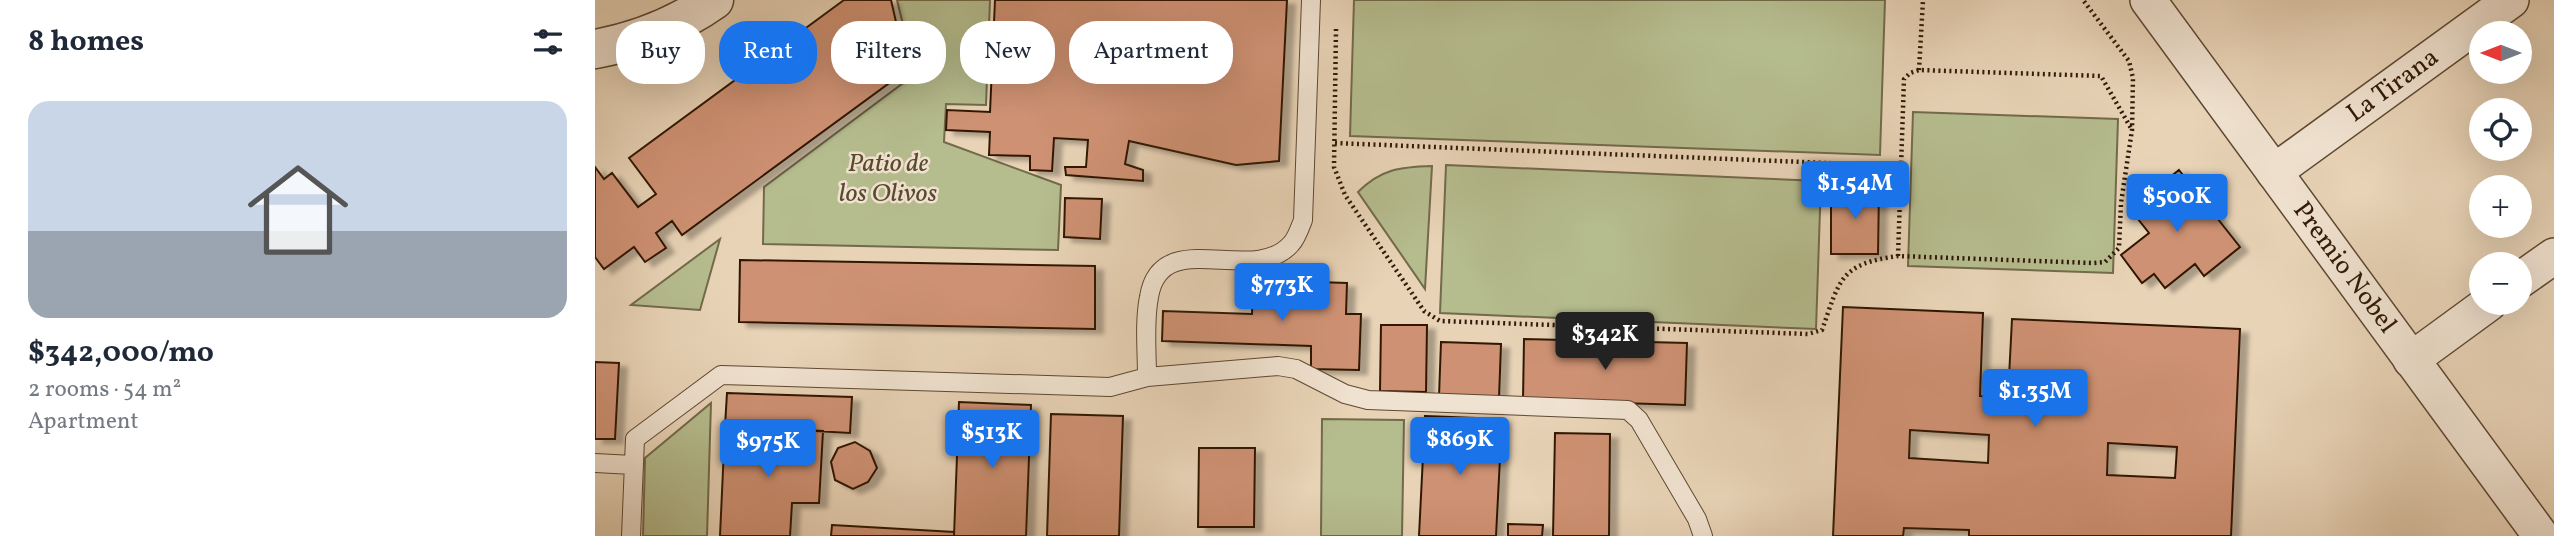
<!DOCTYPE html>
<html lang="en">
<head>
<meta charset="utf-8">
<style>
	:root { --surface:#fff; --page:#f2f2f3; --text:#1f2937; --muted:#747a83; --accent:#1a73e8 }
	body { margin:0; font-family:Vollkorn,serif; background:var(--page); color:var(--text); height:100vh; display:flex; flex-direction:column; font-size:26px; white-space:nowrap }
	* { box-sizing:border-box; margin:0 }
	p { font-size:23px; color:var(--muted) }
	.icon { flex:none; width:38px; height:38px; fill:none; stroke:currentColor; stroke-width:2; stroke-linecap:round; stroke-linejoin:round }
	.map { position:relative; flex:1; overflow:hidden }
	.drawer { display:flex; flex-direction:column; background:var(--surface); width:595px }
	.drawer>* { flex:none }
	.guide { position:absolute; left:21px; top:21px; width:665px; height:63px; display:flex; gap:14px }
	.needle { width:46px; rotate:270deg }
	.controls { position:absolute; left:1874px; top:21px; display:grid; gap:14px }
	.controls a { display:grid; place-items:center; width:63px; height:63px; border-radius:50%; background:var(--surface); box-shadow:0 7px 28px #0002; font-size:35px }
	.price { position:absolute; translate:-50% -60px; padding:0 16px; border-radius:7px; background:var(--accent); color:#fff; font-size:23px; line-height:46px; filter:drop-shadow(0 2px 4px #0008) }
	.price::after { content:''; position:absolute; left:50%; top:42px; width:21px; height:16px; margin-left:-10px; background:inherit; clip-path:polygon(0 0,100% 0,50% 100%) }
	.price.selected { background:#222; color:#fff }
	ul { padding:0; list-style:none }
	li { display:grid; align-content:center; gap:14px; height:371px; padding:0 28px }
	li span { display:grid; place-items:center; height:217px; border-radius:21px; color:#555 }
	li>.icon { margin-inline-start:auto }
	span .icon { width:126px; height:126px; fill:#fffc; stroke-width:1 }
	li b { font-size:30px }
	h2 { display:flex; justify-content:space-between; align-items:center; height:84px; padding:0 28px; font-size:30px }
	.chip { padding:0 24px; border-radius:28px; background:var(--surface); box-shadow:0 7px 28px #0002; font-size:24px; line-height:63px }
	.chip.selected { background:var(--accent); color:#fff }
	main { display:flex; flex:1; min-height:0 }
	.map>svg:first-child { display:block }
	.green { fill:#b5bc8e; stroke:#726a4a; stroke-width:2 }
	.building { fill:#ce9173; stroke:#301906; stroke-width:2; fill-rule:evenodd; filter:url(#shadow) }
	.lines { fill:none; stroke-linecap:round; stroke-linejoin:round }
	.service-casing { stroke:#5e4832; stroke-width:20 }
	.minor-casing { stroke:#5e4832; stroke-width:38 }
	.tertiary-casing { stroke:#5e4832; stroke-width:41 }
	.path { stroke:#301906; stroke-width:4.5; stroke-dasharray:2 3.5; stroke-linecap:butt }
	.service { stroke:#f0e2d0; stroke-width:18 }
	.minor { stroke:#f0e2d0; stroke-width:35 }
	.tertiary { stroke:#f0e2d0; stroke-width:38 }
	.labels { text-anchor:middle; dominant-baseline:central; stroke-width:5; stroke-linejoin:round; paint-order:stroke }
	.street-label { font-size:26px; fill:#301906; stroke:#f0e2d0 }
	.park-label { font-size:26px; font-style:italic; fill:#584a2f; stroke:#f0e2d0 }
</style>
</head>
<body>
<main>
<section class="drawer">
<h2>8 homes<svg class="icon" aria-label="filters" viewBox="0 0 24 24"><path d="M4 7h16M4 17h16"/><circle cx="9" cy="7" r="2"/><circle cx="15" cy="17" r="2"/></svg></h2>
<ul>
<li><span style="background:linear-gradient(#c9d6e8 60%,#9aa5b1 0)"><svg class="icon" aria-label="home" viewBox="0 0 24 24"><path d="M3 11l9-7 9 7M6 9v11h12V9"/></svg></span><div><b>$342,000/mo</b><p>2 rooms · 54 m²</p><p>Apartment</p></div></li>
</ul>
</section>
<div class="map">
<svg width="1959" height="536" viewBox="0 0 1959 536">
	<defs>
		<filter id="shadow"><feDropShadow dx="8" dy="4.5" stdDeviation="2" flood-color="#0004"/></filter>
	</defs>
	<rect width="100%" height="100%" fill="#e8d3b6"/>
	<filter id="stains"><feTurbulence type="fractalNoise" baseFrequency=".00286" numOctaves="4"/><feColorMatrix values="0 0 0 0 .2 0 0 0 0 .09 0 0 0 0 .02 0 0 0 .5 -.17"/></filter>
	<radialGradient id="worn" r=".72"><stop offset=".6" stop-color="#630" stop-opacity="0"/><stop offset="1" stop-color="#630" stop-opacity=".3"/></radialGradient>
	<path class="green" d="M302,0H395L391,105L351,104L349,142L466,185L463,250L168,244L169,187L320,74Z
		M759,0H1290L1285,155L755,136Z
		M1318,112L1523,119L1518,273L1313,266Z
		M851,165L1226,181L1221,329L845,313Z
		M837,166L830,289L763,192C786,169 805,167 837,166Z
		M125,239L105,310L36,305Z
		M116,403L112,536H48L50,458Z
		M727,419L809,420L807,536H726Z"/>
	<path class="building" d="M249,0H296L312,70L87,235L77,221L61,233L71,248L50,262L39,247L9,269L0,257V167L9,179L17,173L43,207L61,194L34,158Z
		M400,0H692L684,161L641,165L534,141L530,164L548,170V181L471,175L470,167H491L493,140L459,138L457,171L435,170V156L394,155L395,132L351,130L352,110L395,112Z
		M1584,170L1645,247L1609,276L1600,264L1570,288L1559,274L1547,283L1526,255L1554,233L1535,209Z
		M1236,188L1284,189L1283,254H1236Z
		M470,198L507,199L505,239L469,237Z
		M145,260L500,266V329L144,322Z
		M658,280L752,283L751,314H766L764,370L716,369V346L567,341L568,311L657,314Z
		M1248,307L1388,313L1385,396L1413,397L1417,319L1645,329L1636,536H1374V530L1309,528L1308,536H1238ZM1315,430L1394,435L1393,463L1314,458ZM1513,443L1582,447L1580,478L1512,475Z
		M786,325H832L831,392L785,391Z
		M929,339L1092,343L1090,405L928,400Z
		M846,342L906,344L904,398L844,396Z
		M0,362L24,363L20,439H0Z
		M132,393L257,397L255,433L130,426Z
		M364,402L436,405L431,536H359Z
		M456,414L528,416L524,536H452Z
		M830,416L907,419L901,536H824Z
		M130,426L228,431L224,503H197L195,536H125Z
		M960,433L1015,434L1014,536H958Z
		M260,442L275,451L282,468L273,482L258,489L240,480L236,462L243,448Z
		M604,448H660L659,527H603Z
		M913,524L948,525L947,536H913Z
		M237,525L359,532V536H236Z"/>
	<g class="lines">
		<defs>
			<path id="service" d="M552,377C552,351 549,322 554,297C566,224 658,287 696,244C701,239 705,228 708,220L716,0
				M0,463L38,465
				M36,536L40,439L126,375L515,387L552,377L683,366L701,369L750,394L773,400L1033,410L1044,420L1102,519L1108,536"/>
			<g id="minor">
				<path id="s1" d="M1553,0L1946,536"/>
				<path id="s2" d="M1679,172L1916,0"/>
				<path d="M1925,280L1959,256"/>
				<path d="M1816,360L1894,303"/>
			</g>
			<path id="tertiary" d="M0,49C44,41 82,26 119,0"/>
		</defs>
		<use href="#service" class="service-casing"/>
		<use href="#minor" class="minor-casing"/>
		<use href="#tertiary" class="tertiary-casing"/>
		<path class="path" d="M741,29L739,167L750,195L829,311L845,321L1213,334L1227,330C1245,279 1245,264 1303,256L1498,263L1510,262L1524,248L1526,203L1537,130L1538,78L1534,61L1488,0
			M1324,70L1328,0
			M740,143L1306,166
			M1303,256L1309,79L1315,73L1324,70L1506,76L1537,130"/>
		<use href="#service" class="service"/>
		<use href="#minor" class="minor"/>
		<use href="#tertiary" class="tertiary"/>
	</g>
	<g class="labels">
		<g class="street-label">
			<text stroke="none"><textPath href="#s2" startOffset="147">La Tirana</textPath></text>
			<text stroke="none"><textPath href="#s1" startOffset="332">Premio Nobel</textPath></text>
		</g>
		<g class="park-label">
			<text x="293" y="164">Patio de<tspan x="293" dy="30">los Olivos</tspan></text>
		</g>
	</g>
	<rect width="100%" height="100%" filter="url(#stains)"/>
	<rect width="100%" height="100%" fill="url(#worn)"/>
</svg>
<div class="controls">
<a><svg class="needle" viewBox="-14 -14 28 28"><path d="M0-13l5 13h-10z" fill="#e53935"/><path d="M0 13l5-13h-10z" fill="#747a83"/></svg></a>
<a><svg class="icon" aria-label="locate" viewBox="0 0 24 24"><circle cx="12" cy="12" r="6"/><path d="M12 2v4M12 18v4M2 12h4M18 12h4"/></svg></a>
<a>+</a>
<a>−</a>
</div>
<b class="price" style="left:1260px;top:221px">$1.54M</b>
<b class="price" style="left:1582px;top:234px">$500K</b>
<b class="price" style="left:687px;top:323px">$773K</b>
<b class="price selected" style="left:1010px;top:372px">$342K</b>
<b class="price" style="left:1440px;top:429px">$1.35M</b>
<b class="price" style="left:397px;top:470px">$513K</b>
<b class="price" style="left:865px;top:477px">$869K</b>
<b class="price" style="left:173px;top:479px">$975K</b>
<div class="guide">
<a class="chip">Buy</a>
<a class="chip selected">Rent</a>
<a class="chip">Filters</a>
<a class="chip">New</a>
<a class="chip">Apartment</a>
</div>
</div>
</main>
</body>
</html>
